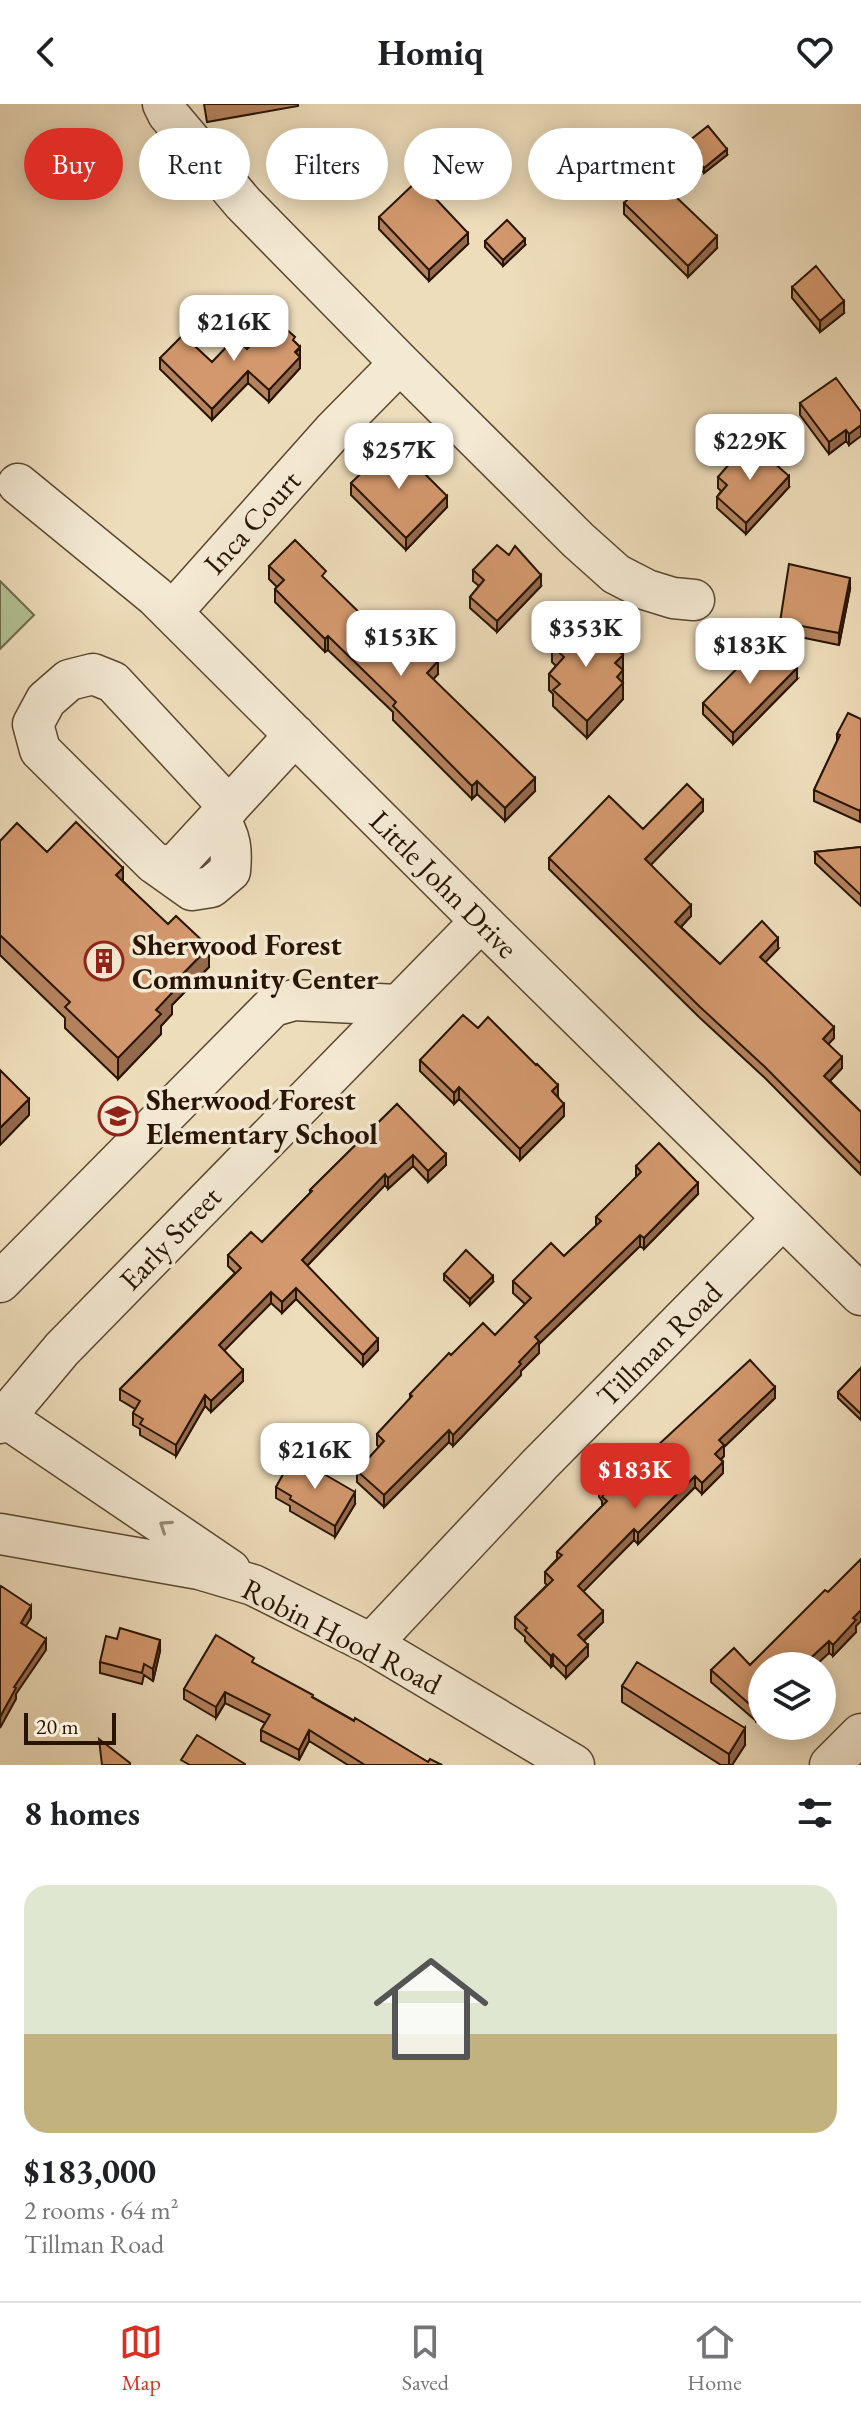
<!DOCTYPE html>
<html lang="en">
<head>
<meta charset="utf-8">
<style>
	:root { --surface:#fff; --page:#f6f6f6; --text:#202124; --muted:#757577; --line:#e0e0e0; --accent:#d93025 }
	body { margin:0; font-family:"EB Garamond",serif; background:var(--page); color:var(--text); height:100vh; display:flex; flex-direction:column; font-size:30px; white-space:nowrap }
	* { box-sizing:border-box; margin:0 }
	p { font-size:26px; color:var(--muted) }
	.icon { flex:none; width:44px; height:44px; fill:none; stroke:currentColor; stroke-width:2; stroke-linecap:round; stroke-linejoin:round }
	.map { position:relative; height:1661px; overflow:hidden }
	.side { display:flex; flex-direction:column; background:var(--surface); flex:1 }
	.side>* { flex:none }
	.banner { position:absolute; left:24px; top:24px; width:814px; height:72px; display:flex; gap:16px }
	.fabs { position:absolute; left:748px; top:1548px; display:grid; gap:16px }
	.fabs a { display:grid; place-items:center; width:88px; height:88px; border-radius:50%; background:var(--surface); box-shadow:0 4px 20px #0003; font-size:40px }
	.scale { position:absolute; left:24px; bottom:20px; width:92px; box-sizing:border-box; padding-left:8px; border:4px solid #281401; border-top:0; font-size:22px; line-height:28px; white-space:nowrap; color:#281401; -webkit-text-stroke:6px #f4e9d3; paint-order:stroke }
	.price { position:absolute; translate:-50% -68px; padding:0 18px; border-radius:16px; background:#fff; color:#222; font-size:26px; line-height:52px; filter:drop-shadow(0 2px 4px #0008) }
	.price::after { content:''; position:absolute; left:50%; top:48px; width:24px; height:18px; margin-left:-12px; background:inherit; clip-path:polygon(0 0,100% 0,50% 100%) }
	.price.active { background:var(--accent); color:#fff }
	ul { padding:0; list-style:none }
	li { display:grid; align-content:center; gap:16px; height:424px; padding:0 24px }
	li span { display:grid; place-items:center; height:248px; border-radius:24px; color:#555 }
	li>.icon { margin-inline-start:auto }
	span .icon { width:144px; height:144px; fill:#fffc; stroke-width:1 }
	li b { font-size:34px }
	h2 { display:flex; justify-content:space-between; align-items:center; height:96px; padding:0 24px; font-size:34px }
	.tag { padding:0 28px; border-radius:36px; background:var(--surface); box-shadow:0 4px 20px #0003; font-size:28px; line-height:72px }
	.tag.active { background:var(--accent); color:#fff }
	header { display:flex; justify-content:space-between; align-items:center; height:104px; padding:0 24px; background:var(--surface); font-size:36px; font-weight:700 }
	.dock { display:flex; justify-content:space-around; align-items:center; height:112px; border-top:2px solid var(--line); background:var(--surface); font-size:22px; color:var(--muted) }
	.dock a { display:grid; justify-items:center; gap:4px }
	.dock .active { color:var(--accent) }
	.map>svg:first-child { display:block }
	.garden { fill:#b3c294; stroke:#6e6b4a; stroke-width:2 }
	.lines { fill:none; stroke-linecap:round; stroke-linejoin:round }
	.minor-casing { stroke:#5a4630; stroke-width:43 }
	.minor { stroke:#f4e9d3; stroke-width:40 }
	.wall { fill:#b5835e; stroke:#281401; stroke-width:2 }
	.shaded-wall { fill:#946a4c; stroke:#281401; stroke-width:2 }
	.building { fill:#d3986d; stroke:#281401; stroke-width:2 }
	.oneway { stroke:#988974 }
	.labels { text-anchor:middle; dominant-baseline:central; stroke-width:7; stroke-linejoin:round; paint-order:stroke }
	.street-label { font-size:30px; fill:#281401; stroke:#f4e9d3 }
	.poi-label { font-size:30px; font-weight:bold; fill:#281401; stroke:#f4e9d3; text-anchor:start }
</style>
</head>
<body>
<header><svg class="icon" aria-label="back" viewBox="0 0 24 24"><path d="M15 5l-7 7 7 7"/></svg>Homiq<svg class="icon" aria-label="heart" viewBox="0 0 24 24"><path d="M12 20l-8-8c-3-5 5-10 8-4 3-6 11-1 8 4z"/></svg></header>
<div class="map">
<svg width="861" height="1661" viewBox="0 0 861 1661">
	<rect width="100%" height="100%" fill="#edb"/>
	<filter id="stains"><feTurbulence type="fractalNoise" baseFrequency=".0025" numOctaves="4"/><feColorMatrix values="0 0 0 0 .2 0 0 0 0 .09 0 0 0 0 .02 0 0 0 .5 -.17"/></filter>
	<radialGradient id="worn" r=".72"><stop offset=".6" stop-color="#630" stop-opacity="0"/><stop offset="1" stop-color="#630" stop-opacity=".3"/></radialGradient>
	<path class="garden" d="M0,477L34,511L0,545Z"/>
	<g class="lines">
		<defs>
			<path id="minor" d="M163,0L168,10L243,99L400,259L578,436L616,470L647,486L673,494L694,496
				M18,380L155,492L481,817L861,1191
				M172,508L334,326L400,259
				M229,703L113,578L93,570L69,576L46,596L33,620L40,646L154,759L169,762L178,758L295,631
				M154,759L192,786L211,783L230,767C232,747 231,731 218,715
				M0,1178L273,902L294,896L398,901
				M0,1310L230,1466
				M0,1319L62,1245L481,817
				M0,1430L199,1465L253,1481L371,1540L574,1661
				M371,1540L540,1360L783,1114
				M830,1661L861,1630"/>
		</defs>
		<use href="#minor" class="minor-casing"/>
		<use href="#minor" class="minor"/>
	</g>
	<path class="wall" d="M204,0H298V2L207,18Z
		M685,40L727,51L704,69L685,45Z
		M624,99L717,144L688,173L624,110Z
		M379,113L468,140L429,177L379,125Z
		M485,137L525,141L503,162L485,143Z
		M792,183L844,209L820,228L792,194Z
		M295,238L300,243V264L269,298L248,279L212,316L160,265V254L212,258L247,245Z
		M800,299L861,308L849,341L846,337L829,350L800,311Z
		M387,353L447,403L406,446L351,391V379Z
		M718,373L789,383L746,430L717,404V393L721,387L718,384Z
		M269,462L326,477L377,526L438,570L433,575L535,687L505,717L477,690L472,695L393,616V608L328,546L325,548L275,498V485L277,483L269,475Z
		M473,466L541,482L497,528L470,504V493L479,482L473,477Z
		M850,485L839,541L780,529V518Z
		M552,542L623,551V595L587,634L553,602V590L549,586V570L556,562L552,558Z
		M797,575L733,640L703,610V599Z
		M861,615L860,718L814,697V686L837,637V630Z
		M703,707L650,761L691,812L681,823L720,860L778,845L765,858L834,934L828,940L842,964L830,977L861,1008V1071L765,974L699,913L549,765V754Z
		M0,737L47,748L123,777L209,863L172,901V910L161,922V930L118,975L65,924V914L0,851Z
		M861,743V802L815,759V748Z
		M478,924L558,992L564,1012L520,1056L459,995L454,1000L420,967V956Z
		M397,1000L446,1061L428,1078L413,1062L388,1085L385,1081L307,1162L378,1246L363,1262L296,1195L282,1209L271,1199L224,1246L243,1277L211,1308L205,1302L176,1352L140,1331V1325L133,1321V1309L135,1305L120,1296V1285L235,1169L228,1162V1151L262,1138L310,1089V1086Z
		M636,1062L698,1090L644,1145L640,1142L539,1240V1249L521,1267V1271L453,1342L449,1338L384,1403L357,1378V1367L379,1343L377,1341V1330L410,1295V1290L451,1251L495,1231L525,1200L513,1189V1177L564,1152L596,1122V1113L636,1074Z
		M444,1170L493,1178L470,1201L444,1176Z
		M861,1264V1316L838,1294V1288Z
		M775,1294L724,1343V1352L721,1356L723,1369L702,1390L695,1383L638,1440L634,1436L583,1487L603,1518L584,1537L588,1552L566,1574L553,1561L551,1563L525,1537V1533L515,1524V1513L547,1481L545,1479V1468L557,1455V1448L602,1402V1397L599,1393V1382Z
		M276,1383L355,1400L335,1433L290,1407V1402L276,1394Z
		M828,1488L856,1522V1528L833,1552L829,1549L762,1562V1611L756,1617L711,1578V1566L750,1561Z
		M160,1547L153,1577L144,1571L142,1580L100,1569V1558Z
		M254,1560L428,1658L442,1661H348L309,1637L299,1656L261,1637V1626L265,1619L225,1599L216,1614L184,1595V1585Z
		M622,1582L745,1641L732,1661H721L622,1598Z"/>
	<path class="shaded-wall" d="M727,45V51L704,69V64Z
		M468,129V140L429,177V166Z
		M717,132V144L688,173V162Z
		M525,135V141L503,162V156Z
		M844,197V209L820,228V217Z
		M300,243V264L269,298V286Z
		M248,267V279L212,316V305Z
		M861,321V332L849,341V330Z
		M846,326V337L829,350V338Z
		M789,372V383L746,430V419Z
		M447,392V403L406,446V434Z
		M541,471V482L497,528V517Z
		M850,474V485L839,541V529Z
		M328,532V546L325,548V535Z
		M623,551V595L587,634V617L615,559Z
		M438,557V570L427,582V569Z
		M797,564V575L733,640V629Z
		M535,674V687L505,717V704Z
		M477,677V690L472,695V682Z
		M703,696V707L645,767V755Z
		M123,764V784L116,771Z
		M691,801V812L675,829V818Z
		M778,834V845L760,864V853Z
		M209,843V863L172,901V910L161,922V930L118,975V954L156,906L168,885Z
		M834,923V934L823,946V935Z
		M842,953V964L824,983V972Z
		M558,981V992L552,999V987Z
		M459,983V995L454,1000V989Z
		M29,995V1011L0,1041V1024Z
		M564,1000V1012L520,1056V1045Z
		M446,1050V1061L428,1078V1067Z
		M413,1051V1062L388,1085V1074Z
		M385,1070V1081L302,1167V1156Z
		M698,1079V1090L644,1145V1134Z
		M640,1131V1142L539,1240V1249L521,1267V1271L453,1342V1331L519,1258L535,1233Z
		M493,1172V1178L470,1201V1195Z
		M296,1184V1195L282,1209V1198Z
		M271,1188V1199L219,1252V1241Z
		M378,1235V1246L363,1262V1251Z
		M243,1266V1277L211,1308V1297Z
		M775,1283V1294L724,1343V1352L715,1361V1350L719,1336Z
		M205,1291V1302L176,1352V1341Z
		M449,1326V1338L384,1403V1391Z
		M723,1358V1369L702,1390V1379Z
		M695,1372V1383L638,1440V1429Z
		M355,1388V1400L335,1433V1422Z
		M634,1425V1436L578,1493V1482Z
		M31,1502V1514L21,1530V1519Z
		M861,1506V1517L856,1522V1528L833,1552V1541L853,1514Z
		M603,1507V1518L578,1542V1531Z
		M46,1535V1546L16,1590V1595L0,1624V1613L14,1583Z
		M160,1536V1547L153,1577V1565Z
		M829,1537V1549L815,1562H802Z
		M588,1541V1552L566,1574V1563Z
		M553,1550V1561L551,1563V1552Z
		M225,1588V1599L216,1614V1603Z
		M762,1600V1611L756,1617V1606Z
		M745,1624V1641L732,1661H729V1650Z
		M309,1626V1637L299,1656V1646Z"/>
	<path class="building" d="M708,22L727,45L704,64L685,40Z
		M652,70L717,132L688,162L624,99Z
		M418,76L468,129L429,166L379,113Z
		M507,116L525,135L503,156L485,137Z
		M816,162L844,197L820,217L792,183Z
		M275,215L295,233L293,236L300,243L295,248L300,253L269,286L248,267L212,305L160,254L183,231L212,258L235,234L247,245Z
		M836,274L861,308V321L849,330L846,326L829,338L800,299Z
		M749,337L789,372L746,419L717,393L727,381L718,373Z
		M397,342L447,392L406,434L351,379L383,348L387,353Z
		M295,436L326,467L322,472L377,526L380,523L409,550L419,539L438,557L427,569L535,674L505,704L477,677L472,682L393,602L396,598L328,532L325,535L275,485L284,476L269,462Z
		M497,441L509,451L515,442L541,471L497,517L470,493L484,476L473,466Z
		M789,460L850,474L839,529L780,518Z
		M581,512L623,551L615,559L623,566L617,573L623,579L587,617L553,586L560,580L549,570L564,553L552,542Z
		M767,534L797,564L733,629L703,599Z
		M848,609L861,615V704L860,707L814,686L840,631L837,630Z
		M687,680L703,696L645,755L691,801L675,818L720,860L762,817L778,834L760,853L834,923L823,935L842,953L824,972L861,1008V1060L765,963L699,902L549,754L609,692L643,725Z
		M76,718L123,764L116,771L168,820L176,812L209,843L168,885L172,889L156,906L161,910L118,954L65,903L70,898L0,831V737L17,719L47,748Z
		M861,743V791L815,748Z
		M463,911L478,924L488,913L536,961L537,960L558,981L552,987L564,1000L520,1045L459,983L454,989L420,956Z
		M0,966L29,995L0,1024Z
		M397,1000L446,1050L428,1067L413,1051L388,1074L385,1070L302,1156L378,1235L363,1251L296,1184L282,1198L271,1188L219,1241L243,1266L211,1297L205,1291L176,1341L140,1320L143,1315L133,1309L140,1297L120,1285L241,1164L228,1151L251,1128L262,1138L312,1087L310,1086Z
		M659,1039L698,1079L644,1134L640,1131L535,1233L539,1237L519,1258L521,1260L453,1331L449,1326L384,1391L357,1367L384,1337L377,1330L412,1292L410,1290L449,1249L451,1251L483,1219L495,1231L531,1194L513,1177L551,1139L564,1152L601,1117L596,1113L641,1068L636,1062Z
		M466,1146L493,1172L470,1195L444,1170Z
		M750,1256L775,1283L719,1336L724,1341L715,1350L723,1358L702,1379L695,1372L638,1429L634,1425L578,1482L603,1507L578,1531L588,1541L566,1563L553,1550L551,1552L525,1526L527,1524L515,1513L553,1476L545,1468L562,1451L557,1448L607,1397L602,1393L605,1389L599,1382L617,1364L624,1371L629,1368Z
		M861,1264V1310L838,1288Z
		M293,1352L355,1388L335,1422L290,1395L291,1392L276,1383Z
		M861,1455V1506L853,1514L856,1516L833,1541L829,1537L802,1562H762V1600L756,1606L711,1566L734,1544L750,1561L825,1486L828,1488Z
		M1,1482L31,1502L21,1519L46,1535L14,1583L16,1584L0,1613V1484Z
		M120,1524L160,1536L153,1565L144,1560L142,1569L100,1558L106,1532L117,1535Z
		M216,1531L254,1554L252,1558L313,1591L312,1593L354,1617L355,1614L428,1658L430,1655L442,1661H365L309,1626L299,1646L261,1626L270,1611L225,1588L216,1603L184,1585Z
		M637,1558L745,1624L729,1650L622,1582Z
		M197,1631L245,1660V1661H190L181,1656Z
		M99,1635L130,1659V1661H102Z"/>
	<defs><path id="oneway-chevron" d="M-2-3.5L2.5 0L-2 3.5" fill="none" stroke-width="1.6" stroke-linecap="round" stroke-linejoin="round" transform="scale(2)"/></defs>
	<use class="oneway" href="#oneway-chevron" transform="translate(165 1422) rotate(-146)"/>
	<defs>
		<symbol id="building-ring" viewBox="-11 -11 22 22"><circle r="9.5" fill="#f4e9d3" stroke="#8f2418" stroke-width="1.5"/><path d="M-4-6H4V6H1V3H-1V6H-4ZM-2.5-4.3h1.7v1.8h-1.7ZM.8-4.3h1.7v1.8H.8ZM-2.5-1h1.7V.8h-1.7ZM.8-1h1.7V.8H.8Z" fill="#8f2418"/></symbol>
		<symbol id="school-ring" viewBox="-11 -11 22 22"><circle r="9.5" fill="#f4e9d3" stroke="#8f2418" stroke-width="1.5"/><path d="M0-5L7-2L0 1L-7-2ZM-4 1L0 2.5L4 1V4Q0 6-4 4Z" fill="#8f2418"/></symbol>
	</defs>
	<g fill-rule="evenodd">
		<use href="#building-ring" x="82" y="835" width="44" height="44"/>
		<use href="#school-ring" x="96" y="990" width="44" height="44"/>
	</g>
	<g class="labels">
		<g class="street-label">
			<text transform="translate(252 418) rotate(-48)">Inca Court</text>
			<text transform="translate(444 780) rotate(45)">Little John Drive</text>
			<text transform="translate(170 1134) rotate(-46)">Early Street</text>
			<text transform="translate(659 1240) rotate(-45)">Tillman Road</text>
			<text transform="translate(342 1532) rotate(27)">Robin Hood Road</text>
		</g>
		<g class="poi-label">
			<text x="132" y="840">Sherwood Forest<tspan x="132" dy="34">Community Center</tspan></text>
			<text x="146" y="995">Sherwood Forest<tspan x="146" dy="34">Elementary School</tspan></text>
		</g>
	</g>
	<rect width="100%" height="100%" filter="url(#stains)"/>
	<rect width="100%" height="100%" fill="url(#worn)"/>
</svg>
<div class="fabs">
<a><svg class="icon" aria-label="layers" viewBox="0 0 24 24"><path d="M12 4l9 5-9 5-9-5zM3 14l9 5 9-5"/></svg></a>
</div>
<div class="scale">20 m</div>
<b class="price" style="left:234px;top:259px">$216K</b>
<b class="price" style="left:750px;top:378px">$229K</b>
<b class="price" style="left:399px;top:387px">$257K</b>
<b class="price" style="left:586px;top:565px">$353K</b>
<b class="price" style="left:401px;top:574px">$153K</b>
<b class="price" style="left:750px;top:582px">$183K</b>
<b class="price" style="left:315px;top:1387px">$216K</b>
<b class="price active" style="left:635px;top:1407px">$183K</b>
<div class="banner">
<a class="tag active">Buy</a>
<a class="tag">Rent</a>
<a class="tag">Filters</a>
<a class="tag">New</a>
<a class="tag">Apartment</a>
</div>
</div>
<section class="side">
<h2>8 homes<svg class="icon" aria-label="filters" viewBox="0 0 24 24"><path d="M4 7h16M4 17h16"/><circle cx="9" cy="7" r="2"/><circle cx="15" cy="17" r="2"/></svg></h2>
<ul>
<li><span style="background:linear-gradient(#dfe7d0 60%,#c2b280 0)"><svg class="icon" aria-label="home" viewBox="0 0 24 24"><path d="M3 11l9-7 9 7M6 9v11h12V9"/></svg></span><div><b>$183,000</b><p>2 rooms · 64 m²</p><p>Tillman Road</p></div></li>
</ul>
</section>
<nav class="dock">
<a class="active"><svg class="icon" aria-label="map" viewBox="0 0 24 24"><path d="M3 6l6-2 6 2 6-2v14l-6 2-6-2-6 2zM9 4v14M15 6v14"/></svg>Map</a>
<a><svg class="icon" aria-label="saved" viewBox="0 0 24 24"><path d="M7 4h10v16l-5-4-5 4z"/></svg>Saved</a>
<a><svg class="icon" aria-label="home" viewBox="0 0 24 24"><path d="M3 11l9-7 9 7M6 9v11h12V9"/></svg>Home</a>
</nav>
</body>
</html>
